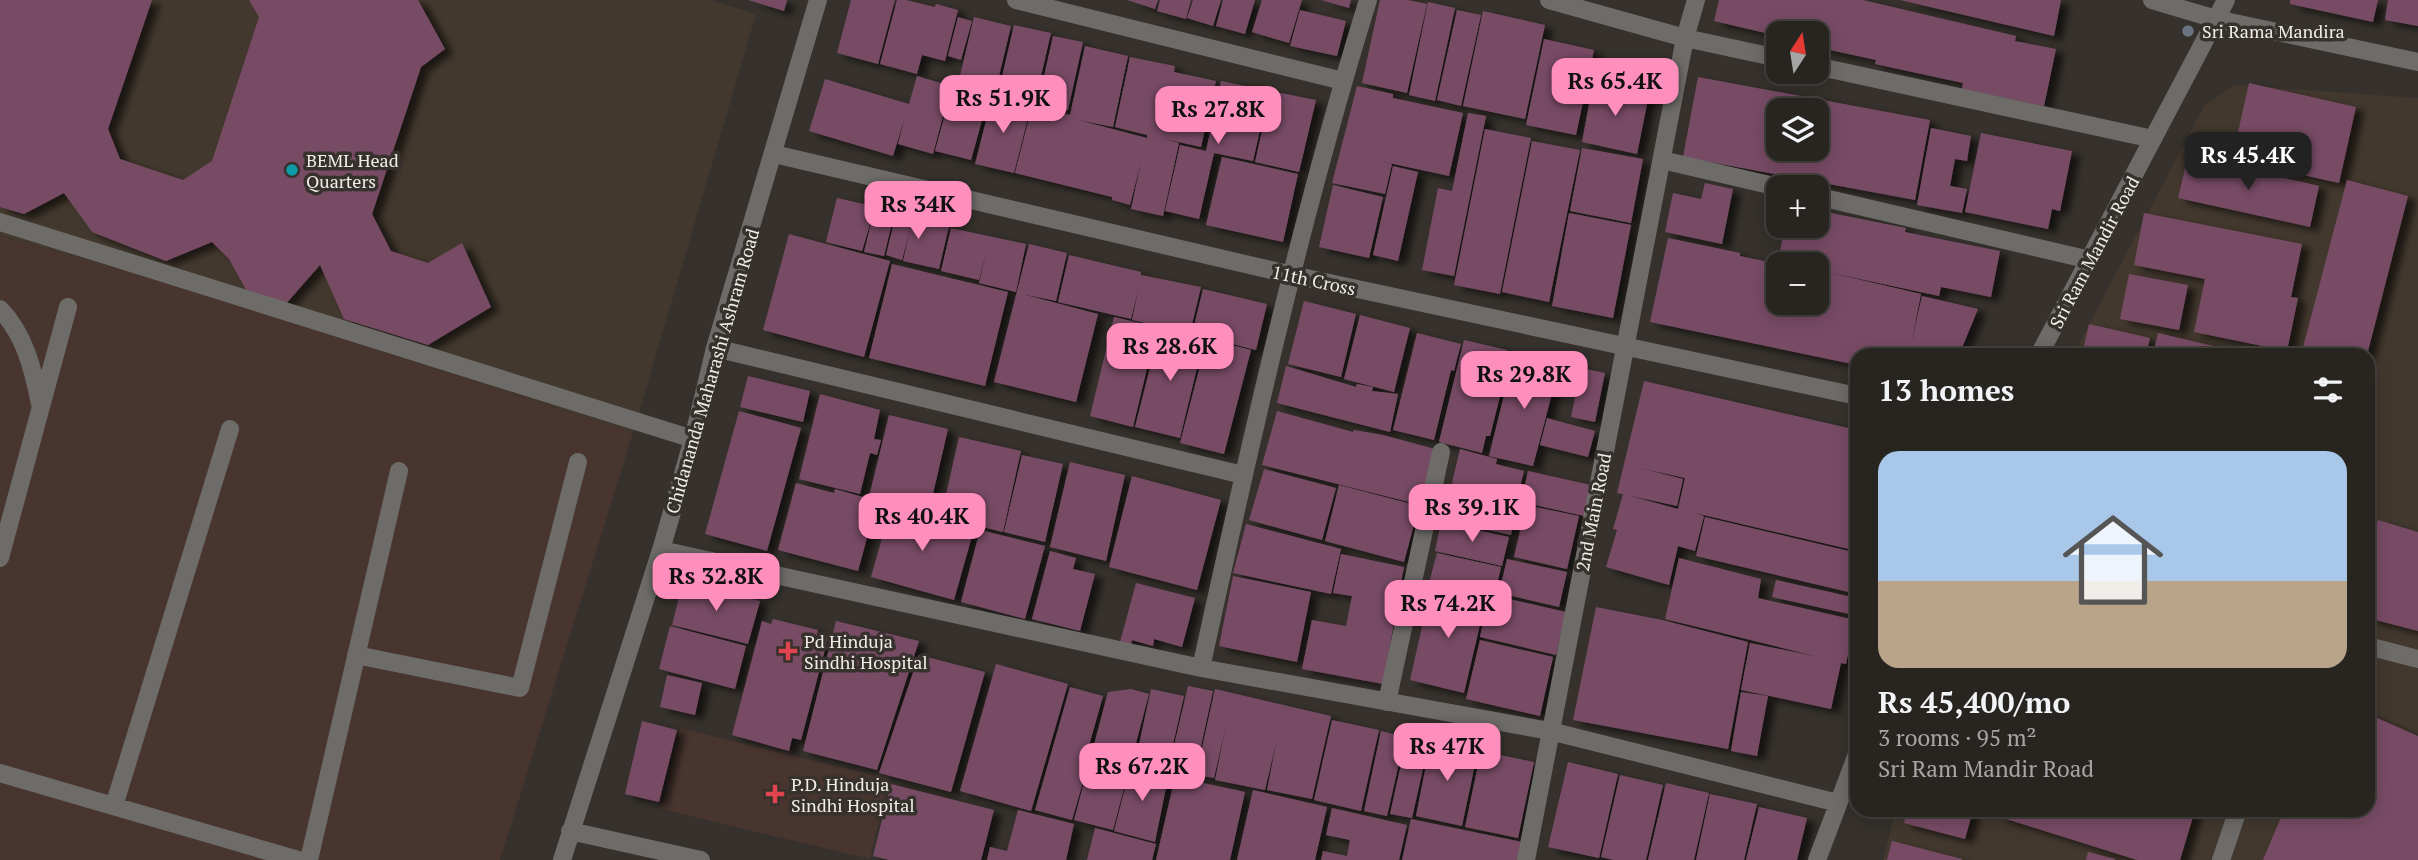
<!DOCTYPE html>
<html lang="en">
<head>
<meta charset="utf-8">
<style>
	:root { --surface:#282521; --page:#34312e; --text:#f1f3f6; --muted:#a5a5a5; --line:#44423f; --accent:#fe8ebc }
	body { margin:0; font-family:"PT Serif",serif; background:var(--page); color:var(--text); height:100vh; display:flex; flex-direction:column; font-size:26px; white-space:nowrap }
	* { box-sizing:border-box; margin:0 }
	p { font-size:23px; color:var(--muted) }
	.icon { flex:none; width:38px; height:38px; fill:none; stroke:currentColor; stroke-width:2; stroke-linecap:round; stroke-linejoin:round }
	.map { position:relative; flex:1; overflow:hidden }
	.details { position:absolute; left:1850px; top:348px; width:525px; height:469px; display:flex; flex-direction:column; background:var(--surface); border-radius:21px; box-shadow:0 4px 18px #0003,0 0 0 2px var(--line) }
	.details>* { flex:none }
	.needle { width:46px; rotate:12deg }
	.buttons { position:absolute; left:1766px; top:21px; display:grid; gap:14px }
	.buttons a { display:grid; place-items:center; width:63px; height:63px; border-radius:14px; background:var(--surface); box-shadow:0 4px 18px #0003,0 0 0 2px var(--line); font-size:35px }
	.price { position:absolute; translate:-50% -60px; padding:0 16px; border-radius:14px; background:var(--accent); color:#111; font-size:23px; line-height:46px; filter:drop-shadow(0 2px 4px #0008) }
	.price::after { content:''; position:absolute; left:50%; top:42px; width:21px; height:16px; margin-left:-10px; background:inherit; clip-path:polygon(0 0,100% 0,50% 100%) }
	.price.selected { background:#222; color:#fff }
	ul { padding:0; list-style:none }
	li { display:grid; align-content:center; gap:14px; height:371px; padding:0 28px }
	li span { display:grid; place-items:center; height:217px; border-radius:21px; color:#555 }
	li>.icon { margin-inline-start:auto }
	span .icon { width:126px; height:126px; fill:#fffc; stroke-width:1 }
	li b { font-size:30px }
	h2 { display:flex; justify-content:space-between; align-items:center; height:84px; padding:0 28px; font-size:30px }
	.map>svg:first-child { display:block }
	.built { fill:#42382e }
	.industrial { fill:#48352f }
	.medical { fill:#483530 }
	.building { fill:#784c65; fill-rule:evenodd; filter:url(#shadow) }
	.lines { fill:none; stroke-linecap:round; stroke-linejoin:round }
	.minor { stroke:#6d6c69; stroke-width:18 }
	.worship-dot { fill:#6b7280; stroke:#36312c; stroke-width:2.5 }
	.culture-dot { fill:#0f9aa8; stroke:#36312c; stroke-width:2.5 }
	.health-dot { fill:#e0444e; stroke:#36312c; stroke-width:2.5 }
	.labels { text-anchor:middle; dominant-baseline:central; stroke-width:7; stroke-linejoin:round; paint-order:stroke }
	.poi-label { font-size:18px; fill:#f0ede9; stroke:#36312c; text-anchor:start }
	.street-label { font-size:18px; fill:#f0ede9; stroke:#36312c }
</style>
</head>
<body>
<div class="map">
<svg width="2418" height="860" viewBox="0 0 2418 860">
	<defs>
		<filter id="shadow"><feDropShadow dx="8" dy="4.5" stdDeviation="3.5" flood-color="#0009"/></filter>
	</defs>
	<rect width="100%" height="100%" fill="#36312c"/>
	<path class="built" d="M0,0H710L756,14L633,433L170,283L0,236Z
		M2234,85L2418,98V860H1883L1896,810H2368V355H2073L2204,106Z"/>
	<path class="industrial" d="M0,236L170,283L633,433L500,860H0Z"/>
	<path class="medical" d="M680,728L889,779L870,859L661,809Z"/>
	<path class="building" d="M0,0H152L108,129L120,159L183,180L212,161L259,17L249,0H418L445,49L421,67L372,214L391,251L428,263L462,243L491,307L428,345L344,319L320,265L284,306L249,295L229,259L212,242L166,261L92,232L64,193L24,214L0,207Z
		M748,0H787L784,11Z
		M851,0H895L878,64L837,53Z
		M897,0H906L935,7L936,4L958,10L945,61L922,55L917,74L880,64Z
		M1127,0H1158L1155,9Z
		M1160,0H1191L1186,19L1157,11Z
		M1193,0H1221L1213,26L1187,18Z
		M1223,0H1255L1245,34L1216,26Z
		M1262,0H1302L1289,43L1252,32Z
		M1321,0H1351L1349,8Z
		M1380,0H1408L1427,4L1407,93L1362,83Z
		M1719,0H1863L2016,36L2015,41L2056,49L2044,106L1962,89L1963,83L1875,64L1876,60L1816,47V33H1778V36L1714,21Z
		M1900,0H2061L2054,36Z
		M2290,0H2378L2373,22L2290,4Z
		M2388,0H2418V26L2385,20Z
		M1428,2L1455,8L1435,101L1409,95Z
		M1300,10L1346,21L1337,56L1290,46Z
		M1457,10L1481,15L1461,106L1437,100Z
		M1483,11L1545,25L1525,119L1463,106Z
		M958,17L972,21L961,60L948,56Z
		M974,17L1011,26L995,93L958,84Z
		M1014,25L1051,33L1035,102L998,94Z
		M1053,36L1083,42L1068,110L1038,103Z
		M1544,39L1594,50L1576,135L1526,125Z
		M1085,46L1128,56L1113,127L1078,120L1147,138V135L1115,127L1130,57L1175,66L1174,72L1216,81L1201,147L1160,138L1179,143L1163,216L1131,209L1141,162L1130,205L1112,200V197L1015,173L1032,106L1070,115Z
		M917,76L951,86L933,154L898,144L905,117L893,156L809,131L825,79L909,104Z
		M1698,77L1930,120L1915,200L1683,157ZM1778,110H1816V149H1778Z
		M1221,81L1269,91L1253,161L1214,153L1199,219L1165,211L1180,145L1206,151Z
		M1593,83L1649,94L1637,154L1582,142Z
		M2249,83L2356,107L2339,183L2232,159Z
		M953,85L989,95L971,160L935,151Z
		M1357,86L1393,94V98L1463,113L1449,176L1375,160L1392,164L1385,194L1332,183Z
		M1271,91L1316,100L1299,172L1255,162Z
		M992,97L1031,106L1014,173L975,164Z
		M1468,113L1486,116L1454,276L1422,270L1438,188L1452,191Z
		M1931,128L1971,136L1967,161L1955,159L1950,186L1967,189L1962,213L1917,205Z
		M1485,129L1531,138L1500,294L1454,285Z
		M1981,133L2072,151L2060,211L2052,209L2048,229L1965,212Z
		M1532,141L1580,150L1549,302L1502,292Z
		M1582,148L1643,159L1631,223L1570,211Z
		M2188,156L2319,186L2310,227L2178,198Z
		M1222,157L1298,174L1283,242L1206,225Z
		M1393,166L1418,172L1398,261L1373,255Z
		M2347,180L2408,196L2367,355H2301Z
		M1705,183L1733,189L1722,244L1665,232L1673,193L1701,199Z
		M1333,185L1383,197L1369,258L1319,247Z
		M837,198L895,211L884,256L864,252L874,211L862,251L826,242Z
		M1816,210L1906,228L1905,232L2000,251L1991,297L1941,287L1939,296L1827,272L1921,294L1911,344L1922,296L1978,309L1959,355H1857V365L1650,322L1668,238L1740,253V256L1778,264V303H1816V264L1778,262L1785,226H1816Z
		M1569,213L1631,225L1613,318L1552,306Z
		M2144,213L2302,244L2291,297L2298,298L2287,351L2194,332L2205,279L2134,265Z
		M896,214L949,226L939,269L903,261L910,230L902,260L886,255Z
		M951,228L1026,244L1016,292L979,283L987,249L979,280L941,271Z
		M789,234L890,261L864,357L763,330Z
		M1029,244L1067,253L1056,301L1022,294L1098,314L1076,402L994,382Z
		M1069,255L1141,272V275L1201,287L1190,333L1132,320L1139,287L1131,319L1058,302Z
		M892,264L1008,292L985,386L869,358Z
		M2129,274L2188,285L2179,330L2120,319Z
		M1203,289L1267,304L1256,350L1192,334Z
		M1304,301L1356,314L1341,377L1288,364Z
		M1360,315L1410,328L1394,392L1344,379Z
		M1114,317L1157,327L1133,427L1090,416Z
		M2089,324L2150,338L2146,355H2082Z
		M1160,328L1204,339L1180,438L1135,427Z
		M1417,333L1461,344L1454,371L1451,370L1434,440L1393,430Z
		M2158,333L2226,349L2225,355H2153Z
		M1207,339L1251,350L1224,454L1180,443Z
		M1464,340L1507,350L1505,359L1509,360L1490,436H1486L1482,453L1439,442Z
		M2253,347L2284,354V355H2251Z
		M1514,355L1559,367L1533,466L1489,456Z
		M1286,366L1356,387L1357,384L1373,387L1372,391L1398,394L1390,432L1277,403Z
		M1581,368L1605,373L1595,422L1571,417Z
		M748,376L810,391L803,422L740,407Z
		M1644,381L1857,430V551L1695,513L1704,516L1695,551L1678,546L1669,585L1606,567L1617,530L1613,529L1623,494L1678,509L1685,478L1640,468L1683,479L1677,506L1617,493Z
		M820,394L880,410L874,439L881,440L877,455L870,453L860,494L799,479Z
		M739,411L801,428L767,551L705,534Z
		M1277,411L1353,432L1354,430L1383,435L1435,449L1421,505L1262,465Z
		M889,415L948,429L929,511L869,497Z
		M1547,418L1595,431L1588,457L1540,445Z
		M959,437L1021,451L1003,532L941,517Z
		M1460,449L1497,459L1496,464L1524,471L1516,503L1451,487Z
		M1022,455L1063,464L1045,542L1004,532Z
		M1070,462L1125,475L1106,561L1050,547Z
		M1264,469L1336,488L1322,540L1249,520Z
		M1528,471L1591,485L1584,516L1521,502Z
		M1132,476L1221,500L1197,590L1109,567Z
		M796,483L834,493L835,489L877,501L858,571L778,550Z
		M1339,485L1419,506L1404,562L1325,541Z
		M1452,492L1517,506L1511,535L1445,521Z
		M1526,505L1579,516L1567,569L1514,557Z
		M891,506L974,529L954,600L871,577Z
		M1705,517L1857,553V594L1696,556Z
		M2378,520L2418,532V631L2368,618V556Z
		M1441,522L1509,537L1502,566L1435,551Z
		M1246,524L1341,549L1331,594L1233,573Z
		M980,530L1045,546L1025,619L961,602Z
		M1050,551L1076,558L1073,569L1095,574L1080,631L1032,619Z
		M1437,553L1501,567L1494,598L1429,583Z
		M1341,554L1404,567L1383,684L1302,669L1312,620L1346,626L1352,596L1333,593Z
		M1679,558L1761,579L1758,598L1855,620L1846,664L1841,663L1831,709L1741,690L1750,643L1819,657L1665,619Z
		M1507,559L1567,572L1559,607L1499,593Z
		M1233,576L1311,592L1297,662L1219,646Z
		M1776,580L1852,597L1849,614L1772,597Z
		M683,582L760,601L748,644L672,625Z
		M1136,583L1195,598L1182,647L1154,639L1153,646L1132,640L1131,645L1120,642Z
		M1431,587L1486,599L1464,693L1410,680Z
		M1496,596L1566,612L1556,655L1480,637L1488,598L1495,600Z
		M1596,607L1662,620L1748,642L1728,749L1573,720Z
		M773,619L818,630L817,635L828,638L801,740L792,738L789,751L732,735L762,621L771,624Z
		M836,621L919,641L877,770L803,751Z
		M670,626L746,646L735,689L659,669Z
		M1480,640L1553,657L1540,716L1466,699Z
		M919,655L985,672L951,792L879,773Z
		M996,664L1068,684L1031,811L960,791Z
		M667,675L702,683L695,715L660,707Z
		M1188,686L1213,691L1195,774L1169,767Z
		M1070,687L1103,696L1081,774L1085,775L1072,820L1035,810Z
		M1131,689L1149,694L1113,830L1074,820L1108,692Z
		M1151,689L1184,696L1167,771L1135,763Z
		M1215,689L1331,716L1312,799L1267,790L1277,739L1265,790L1215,780L1226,725L1214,778L1196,775Z
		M1741,692L1768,696L1757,756L1731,751Z
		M2368,714L2418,736V860H2263L2284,810H2368Z
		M1332,720L1379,730L1361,811L1314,800Z
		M642,721L677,730L659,802L625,794Z
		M1381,731L1405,737L1387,816L1364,811Z
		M1407,737L1429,742L1412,818L1390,814Z
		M1431,740L1478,750L1462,826L1416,816Z
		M1481,751L1534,762L1518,838L1465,827Z
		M1568,762L1618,774L1599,858L1548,847Z
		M1131,765L1169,773L1155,842L1114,831Z
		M1620,775L1663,785L1646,860H1614L1601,857Z
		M1175,777L1245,792L1230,860H1156Z
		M1666,783L1709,793L1694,860H1648Z
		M891,784L994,810L981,860H889L873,856Z
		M1253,790L1327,807L1315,860H1237Z
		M1710,794L1757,804L1744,860H1696Z
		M1759,807L1807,818L1797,860H1746Z
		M1332,808L1407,825L1399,860H1321L1323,851L1347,856L1350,840L1326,835Z
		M1018,810L1074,824L1066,860H987L990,847L1007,851Z
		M1908,810H1973L1965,839L1904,823Z
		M1999,810H2195L2180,860H2137L1997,816Z
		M1411,819L1522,842L1518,860H1402Z
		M1095,828L1156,844L1152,860H1087Z
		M1892,841L1962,859V860H1887Z
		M2088,852L2115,859V860H2086Z"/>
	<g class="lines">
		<path class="minor" d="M1016,0L1343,81
			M1549,0L1685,38L1778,58
			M2152,0L2216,19L2418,62
			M1816,66L2153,139
			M774,154L1292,275L1857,396
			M1662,160L1778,187
			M1816,196L2090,260
			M0,222L693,439
			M0,309C25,335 33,369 40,404
			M715,348L1243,475
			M2039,355L2226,0
			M661,550L1201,668L1550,731L1838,803
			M0,558L68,307
			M2368,646L2418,659
			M356,655L520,688L578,462
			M1201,668C1250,444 1300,219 1368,0
			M1387,702L1441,452
			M0,773L298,860
			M114,806L230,429
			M570,831L701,860
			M309,860L399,471
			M562,860L661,550L693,439L715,348L818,0
			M1526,860L1685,38L1696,0
			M1817,860L1857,754
			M2221,860L2238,810"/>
	</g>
	<circle class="worship-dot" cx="2188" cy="31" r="7"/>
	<circle class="culture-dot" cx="292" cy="170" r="7"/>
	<g class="health-dot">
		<path d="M784.5 640.5h7v7h7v7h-7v7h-7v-7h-7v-7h7z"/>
		<path d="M771.5 783.5h7v7h7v7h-7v7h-7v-7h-7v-7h7z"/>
	</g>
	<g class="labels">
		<g class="poi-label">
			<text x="2202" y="31">Sri Rama Mandira</text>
			<text x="306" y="160">BEML Head<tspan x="306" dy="21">Quarters</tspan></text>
			<text x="804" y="641">Pd Hinduja<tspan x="804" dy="21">Sindhi Hospital</tspan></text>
			<text x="791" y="784">P.D. Hinduja<tspan x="791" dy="21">Sindhi Hospital</tspan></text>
		</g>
		<g class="street-label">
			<text transform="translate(2094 252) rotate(-62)">Sri Ram Mandir Road</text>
			<text transform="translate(1314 280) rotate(12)">11th Cross</text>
			<text transform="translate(712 371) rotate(-74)">Chidananda Maharashi Ashram Road</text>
			<text transform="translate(1593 512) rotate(-79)">2nd Main Road</text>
		</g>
	</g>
</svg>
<div class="buttons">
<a><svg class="needle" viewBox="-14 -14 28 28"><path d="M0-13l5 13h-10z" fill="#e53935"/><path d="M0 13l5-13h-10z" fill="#a5a5a5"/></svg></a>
<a><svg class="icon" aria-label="layers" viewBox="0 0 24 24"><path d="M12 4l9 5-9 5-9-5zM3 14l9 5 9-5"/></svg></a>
<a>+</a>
<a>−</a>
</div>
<b class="price" style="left:1615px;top:118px">Rs 65.4K</b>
<b class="price" style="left:1003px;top:135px">Rs 51.9K</b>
<b class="price" style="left:1218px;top:146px">Rs 27.8K</b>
<b class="price selected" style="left:2248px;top:192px">Rs 45.4K</b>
<b class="price" style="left:918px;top:241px">Rs 34K</b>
<b class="price" style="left:1170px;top:383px">Rs 28.6K</b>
<b class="price" style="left:1524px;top:411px">Rs 29.8K</b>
<b class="price" style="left:1472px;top:544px">Rs 39.1K</b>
<b class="price" style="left:922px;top:553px">Rs 40.4K</b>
<b class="price" style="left:716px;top:613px">Rs 32.8K</b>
<b class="price" style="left:1448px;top:640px">Rs 74.2K</b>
<b class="price" style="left:1447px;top:783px">Rs 47K</b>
<b class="price" style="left:1142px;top:803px">Rs 67.2K</b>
<section class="details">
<h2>13 homes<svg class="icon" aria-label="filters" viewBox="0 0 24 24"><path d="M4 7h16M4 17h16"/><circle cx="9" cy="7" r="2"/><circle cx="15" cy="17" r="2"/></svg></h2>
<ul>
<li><span style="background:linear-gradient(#a9c7e8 60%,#b9a48a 0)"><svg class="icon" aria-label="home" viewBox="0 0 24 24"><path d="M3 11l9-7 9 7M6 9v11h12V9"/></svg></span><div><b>Rs 45,400/mo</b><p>3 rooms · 95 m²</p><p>Sri Ram Mandir Road</p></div></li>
</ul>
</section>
</div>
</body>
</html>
